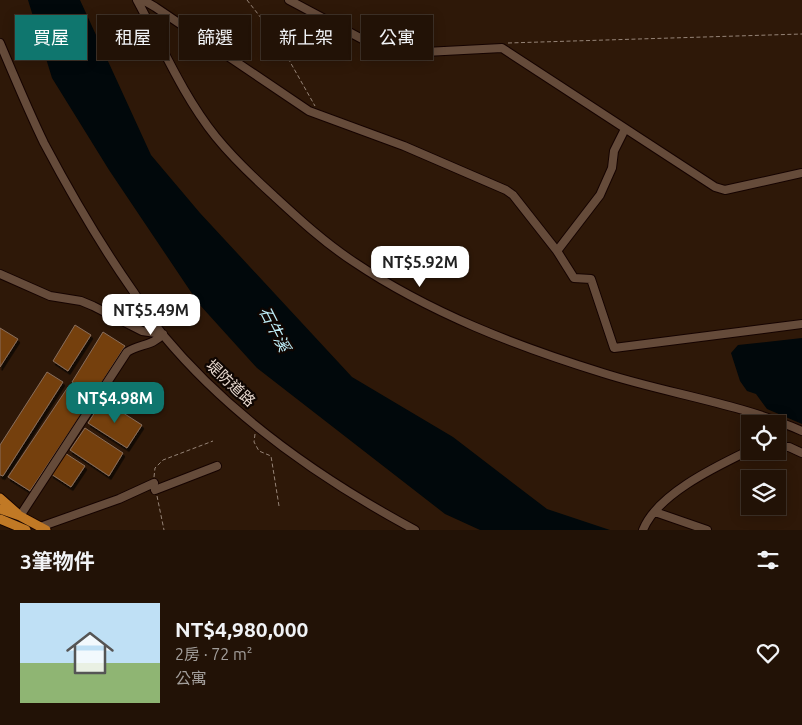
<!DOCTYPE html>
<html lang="zh-TW">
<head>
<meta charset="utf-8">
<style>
	:root { --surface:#221206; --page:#2a1b10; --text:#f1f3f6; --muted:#a29e9b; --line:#3f3228; --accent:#0f766e }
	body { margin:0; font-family:Ubuntu,"Noto Sans TC",sans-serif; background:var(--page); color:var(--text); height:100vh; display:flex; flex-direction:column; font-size:19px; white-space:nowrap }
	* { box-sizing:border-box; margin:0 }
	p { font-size:16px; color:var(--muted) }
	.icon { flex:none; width:28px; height:28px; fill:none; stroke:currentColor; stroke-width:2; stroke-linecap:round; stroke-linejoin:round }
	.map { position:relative; height:530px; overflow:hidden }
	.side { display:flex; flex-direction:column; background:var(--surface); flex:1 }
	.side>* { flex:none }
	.banner { position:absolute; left:15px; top:15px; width:500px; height:45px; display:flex; gap:10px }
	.fabs { position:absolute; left:741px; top:415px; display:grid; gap:10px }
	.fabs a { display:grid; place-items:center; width:45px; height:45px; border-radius:0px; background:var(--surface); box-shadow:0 2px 12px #0003,0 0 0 1px var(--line); font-size:25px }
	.price { position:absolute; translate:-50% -42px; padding:0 11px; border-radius:10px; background:#fff; color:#222; font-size:16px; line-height:32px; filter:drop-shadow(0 1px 2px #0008) }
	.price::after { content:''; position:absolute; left:50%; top:30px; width:15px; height:11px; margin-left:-8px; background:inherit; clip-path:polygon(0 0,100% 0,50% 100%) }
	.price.on { background:var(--accent); color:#fff }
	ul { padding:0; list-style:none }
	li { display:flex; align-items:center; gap:15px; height:125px; padding:0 20px }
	li span { display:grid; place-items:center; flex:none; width:140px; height:100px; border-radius:0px; color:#555 }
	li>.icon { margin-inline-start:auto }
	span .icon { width:60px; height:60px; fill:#fffc; stroke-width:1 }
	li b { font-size:21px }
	h2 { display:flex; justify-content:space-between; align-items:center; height:60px; padding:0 20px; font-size:21px }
	.tag { padding:0 18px; border-radius:0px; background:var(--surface); box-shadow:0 2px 12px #0003,0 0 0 1px var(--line); font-size:18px; line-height:45px }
	.tag.on { background:var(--accent); color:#fff }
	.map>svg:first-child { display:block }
	.water { fill:#01080b }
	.building { fill:#75400e; stroke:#896e5c; filter:url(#shadow) }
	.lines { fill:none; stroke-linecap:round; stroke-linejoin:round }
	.minor-casing { stroke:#150300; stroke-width:10 }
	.major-casing { stroke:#150300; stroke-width:11 }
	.path { stroke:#958376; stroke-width:1; stroke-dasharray:4 2.5; stroke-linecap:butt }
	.minor { stroke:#654b3a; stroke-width:8 }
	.major { stroke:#c17925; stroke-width:9 }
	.labels { text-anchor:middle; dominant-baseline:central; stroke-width:4.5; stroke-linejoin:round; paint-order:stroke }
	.street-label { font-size:15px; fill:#e9dad0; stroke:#0f0602 }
	.water-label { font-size:16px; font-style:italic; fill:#beedf7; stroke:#0f0602 }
</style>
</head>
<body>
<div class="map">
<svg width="802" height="530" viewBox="0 0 802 530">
	<defs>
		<filter id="shadow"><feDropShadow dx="2" dy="3.5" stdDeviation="0" flood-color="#0009"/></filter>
	</defs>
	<rect width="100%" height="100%" fill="#2e1808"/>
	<path class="water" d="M28,0H80L151,155L200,213L352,377L453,437L547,509L610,530H480L445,514L257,368L199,304L109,170L52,78Z
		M802,338V424L767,409L756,394L747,391L740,381L731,353L738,345Z"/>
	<path class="building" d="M75,325L91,335L68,371L53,361Z
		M0,328L18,339L0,367Z
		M103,332L125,346L93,396L72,382Z
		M47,372L63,382L3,476L0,475V445Z
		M68,387L90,401L30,491L8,477Z
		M103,400L142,425L127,448L88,423Z
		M85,428L123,453L109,476L70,450Z
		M65,453L85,466L71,487L51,474Z"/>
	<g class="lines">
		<defs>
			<path id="minor" d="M137,0C162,46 183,96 216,137C233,158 253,177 274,196C299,219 325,243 354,262C430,313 516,346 603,373C669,394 738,403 802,431
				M138,0H143L155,7L309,111L404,146L506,190L513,195L557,251L574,278L591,279L614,348L802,324
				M289,0L379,48L425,52L502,48L715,187L725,190L802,173
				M0,43C14,76 28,110 44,143C71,194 100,244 133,291C143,306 152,321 163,335C231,417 322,480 415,530
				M557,251L600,195L612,168L614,151L625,129
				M0,274L50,296L81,301L93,306L142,331L163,334
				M778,447H789L802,453
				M155,490L217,466
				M655,512L707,530
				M20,516L127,352C139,344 153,346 163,334
				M40,527L119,499L154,483
				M643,530C657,494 717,466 750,450"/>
			<path id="major" d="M0,498L18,514
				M0,509L20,516L46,530
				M0,519L26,530"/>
		</defs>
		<use href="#minor" class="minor-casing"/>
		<use href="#major" class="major-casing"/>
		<path class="path" d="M247,0L276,37L315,106
			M508,43L802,34
			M255,434L254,442L259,451L271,456L279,506
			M154,477L155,468L163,460L213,441
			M157,496L164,530"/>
		<use href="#minor" class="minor"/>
		<use href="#major" class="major"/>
	</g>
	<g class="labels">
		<g class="street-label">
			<text transform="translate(231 383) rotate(43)">堤防道路</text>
		</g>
		<g class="water-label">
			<text transform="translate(275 329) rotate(63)">石牛溪</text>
		</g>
	</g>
</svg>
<div class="fabs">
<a><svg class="icon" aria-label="locate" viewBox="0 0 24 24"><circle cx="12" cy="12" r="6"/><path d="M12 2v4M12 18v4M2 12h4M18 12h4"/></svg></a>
<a><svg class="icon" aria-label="layers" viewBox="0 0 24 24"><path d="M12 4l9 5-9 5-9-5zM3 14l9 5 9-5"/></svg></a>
</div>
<b class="price" style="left:420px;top:288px">NT$5.92M</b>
<b class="price" style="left:151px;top:336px">NT$5.49M</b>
<b class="price on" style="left:115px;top:424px">NT$4.98M</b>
<div class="banner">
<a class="tag on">買屋</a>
<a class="tag">租屋</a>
<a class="tag">篩選</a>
<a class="tag">新上架</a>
<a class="tag">公寓</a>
</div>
</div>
<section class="side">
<h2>3筆物件<svg class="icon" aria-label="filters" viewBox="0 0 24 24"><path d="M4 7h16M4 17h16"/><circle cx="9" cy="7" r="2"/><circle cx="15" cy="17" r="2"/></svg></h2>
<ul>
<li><span style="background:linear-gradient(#bfe0f5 60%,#8fb573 0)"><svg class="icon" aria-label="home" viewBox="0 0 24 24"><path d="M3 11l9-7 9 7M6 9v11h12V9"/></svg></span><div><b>NT$4,980,000</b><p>2房 · 72 m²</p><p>公寓</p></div><svg class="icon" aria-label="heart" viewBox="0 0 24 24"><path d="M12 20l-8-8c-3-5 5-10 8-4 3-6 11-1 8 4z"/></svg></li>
</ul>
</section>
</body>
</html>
